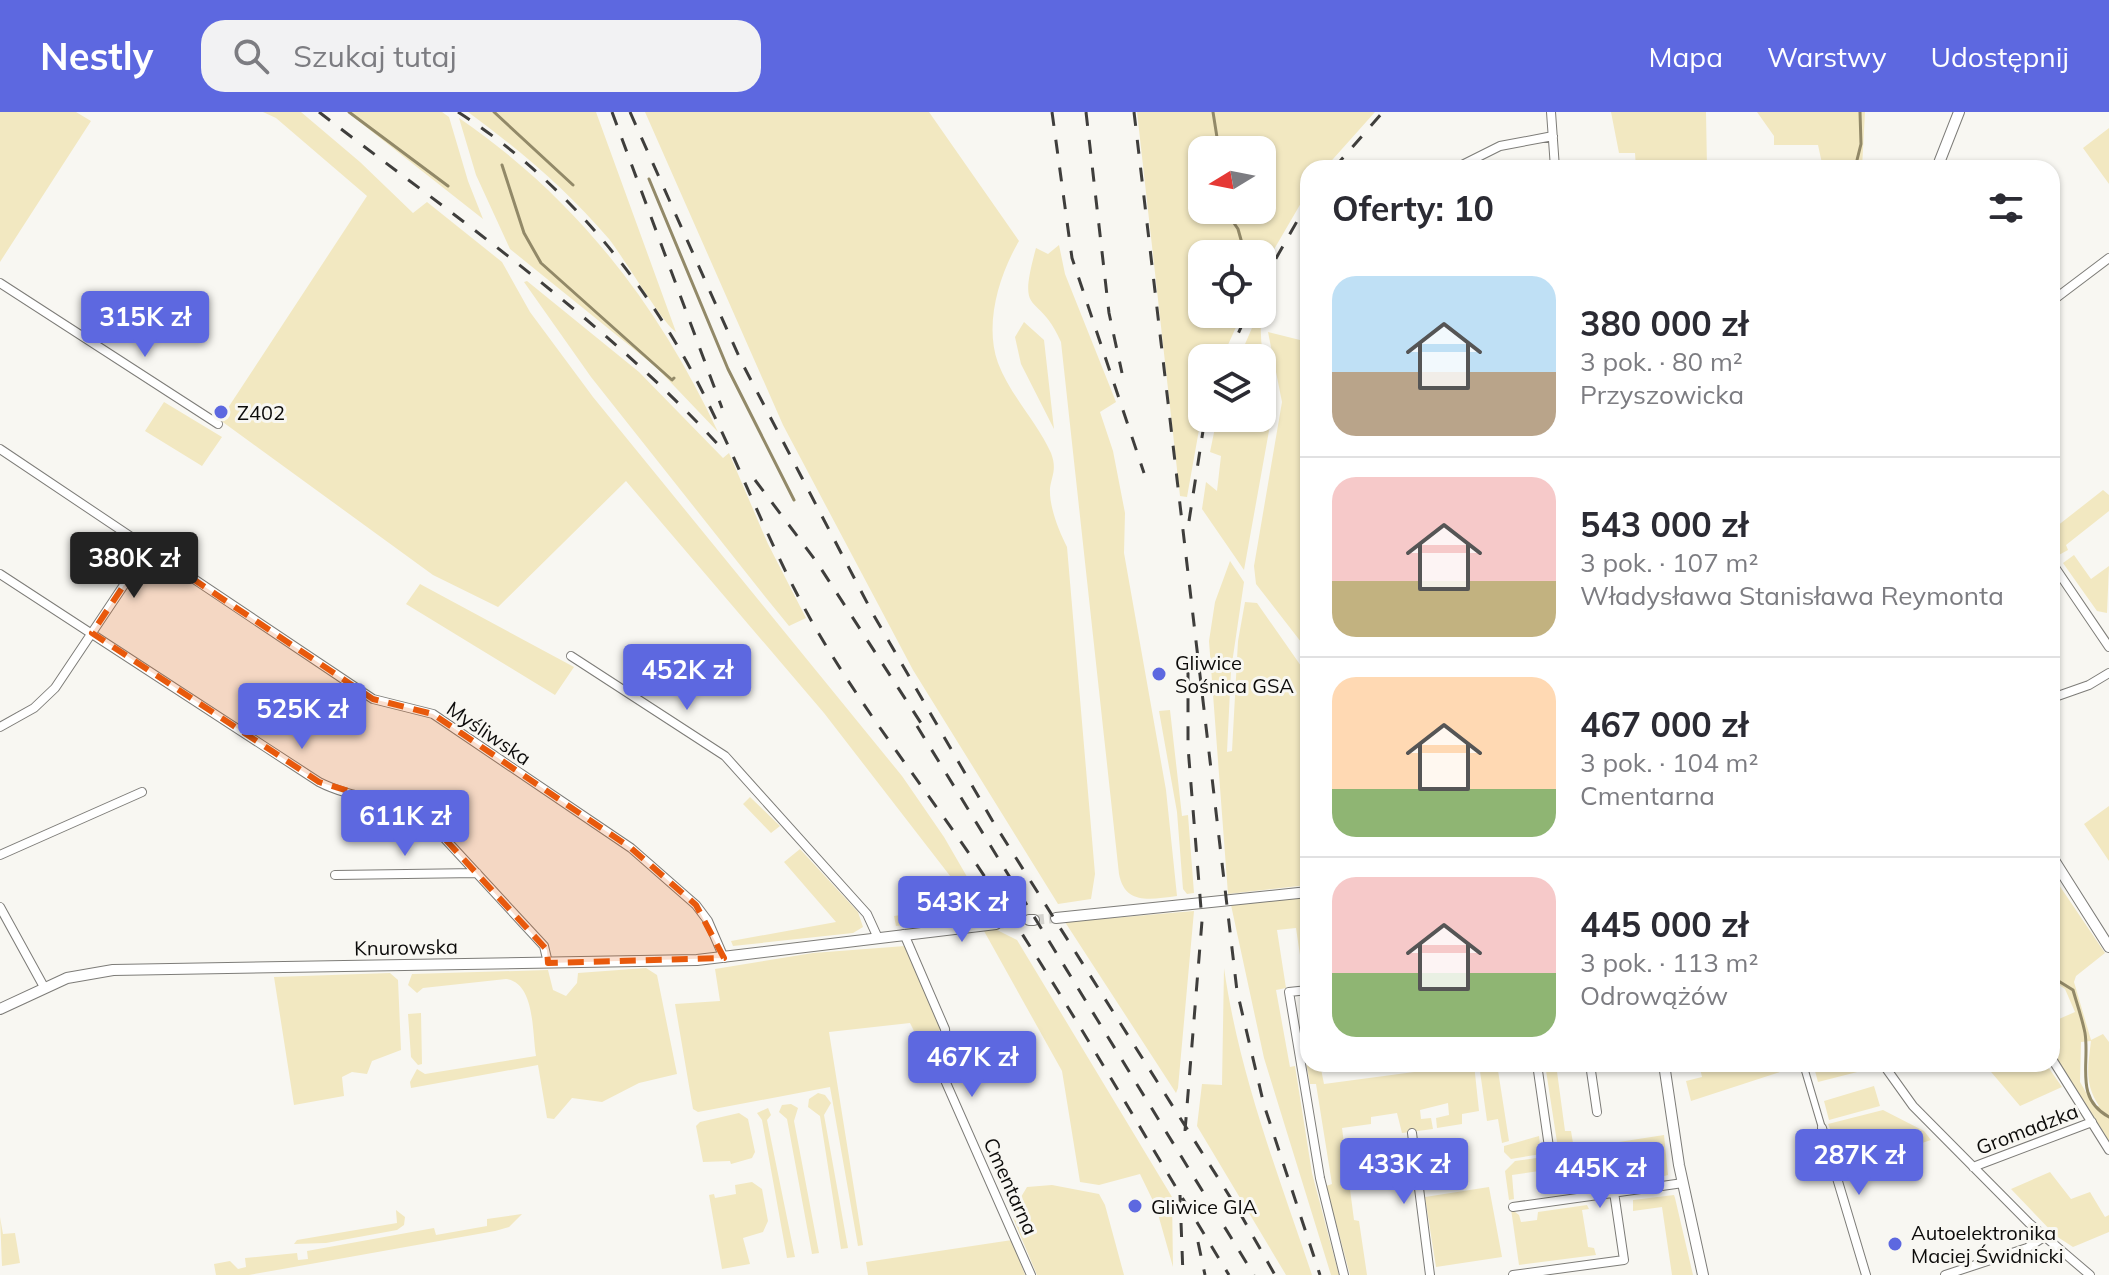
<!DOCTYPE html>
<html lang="pl">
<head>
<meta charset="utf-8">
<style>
	:root { --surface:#fff; --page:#f2f2f3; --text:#2b2b33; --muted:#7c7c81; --line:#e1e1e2; --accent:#5d68e0 }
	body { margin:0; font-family:Mulish,sans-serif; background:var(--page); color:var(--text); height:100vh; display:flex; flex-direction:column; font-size:30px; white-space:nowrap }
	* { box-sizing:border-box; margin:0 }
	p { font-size:26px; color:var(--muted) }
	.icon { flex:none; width:44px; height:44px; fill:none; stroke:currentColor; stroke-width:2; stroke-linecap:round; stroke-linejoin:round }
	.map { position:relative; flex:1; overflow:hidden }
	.sheet { position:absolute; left:1300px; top:48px; width:760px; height:912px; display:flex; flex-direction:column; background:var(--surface); border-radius:24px; box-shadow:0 2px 6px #0004 }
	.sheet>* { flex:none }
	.needle { width:52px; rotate:260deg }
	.controls { position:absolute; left:1188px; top:24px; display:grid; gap:16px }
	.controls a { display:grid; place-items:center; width:88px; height:88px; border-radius:16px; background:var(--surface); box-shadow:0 2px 6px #0004; font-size:40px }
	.price { position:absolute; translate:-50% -68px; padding:0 18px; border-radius:8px; background:var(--accent); color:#fff; font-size:26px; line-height:52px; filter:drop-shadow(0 2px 4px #0008) }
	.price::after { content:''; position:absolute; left:50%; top:48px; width:24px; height:18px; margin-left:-12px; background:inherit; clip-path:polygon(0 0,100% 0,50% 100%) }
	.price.selected { background:#222; color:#fff }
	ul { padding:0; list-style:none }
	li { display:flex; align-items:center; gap:24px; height:200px; padding:0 32px }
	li+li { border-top:2px solid var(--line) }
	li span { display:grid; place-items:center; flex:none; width:224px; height:160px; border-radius:24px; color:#555 }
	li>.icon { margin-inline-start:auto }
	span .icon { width:96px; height:96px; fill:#fffc; stroke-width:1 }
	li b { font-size:34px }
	h2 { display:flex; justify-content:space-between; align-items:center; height:96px; padding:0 32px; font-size:34px }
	header { display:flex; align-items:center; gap:48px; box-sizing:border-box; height:112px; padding:0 40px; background:var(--accent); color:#fff }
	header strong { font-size:38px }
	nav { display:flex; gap:44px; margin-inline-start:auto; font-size:28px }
	.search { width:560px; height:72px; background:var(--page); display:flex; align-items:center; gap:20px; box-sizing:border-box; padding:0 28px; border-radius:24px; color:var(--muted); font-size:30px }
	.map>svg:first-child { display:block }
	.green { fill:#f2e8c1; fill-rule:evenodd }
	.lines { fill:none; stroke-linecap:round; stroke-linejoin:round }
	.stream { stroke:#928968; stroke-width:3 }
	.tertiary-tunnel { stroke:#d5d4cf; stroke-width:10; stroke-dasharray:10 5; stroke-linecap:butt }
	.pedestrian-casing { stroke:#7d7c78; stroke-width:8 }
	.minor-casing { stroke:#7d7c78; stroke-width:10 }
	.tertiary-casing { stroke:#7d7c78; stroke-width:12 }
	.pedestrian { stroke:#fff; stroke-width:6 }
	.minor { stroke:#fff; stroke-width:8 }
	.tertiary { stroke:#fff; stroke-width:10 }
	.rail { stroke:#3f3e3c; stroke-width:3; stroke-dasharray:14 14; stroke-linecap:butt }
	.marked { fill:#e8590c; fill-opacity:0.2; stroke:#e8590c; stroke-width:6; stroke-dasharray:16 10; stroke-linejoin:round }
	.poi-dot { fill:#5d68e0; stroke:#f8f7f2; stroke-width:3 }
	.labels { text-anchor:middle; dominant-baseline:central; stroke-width:6; stroke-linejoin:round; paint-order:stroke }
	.poi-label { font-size:20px; fill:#0c0b0a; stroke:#f8f7f2; text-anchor:start }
	.street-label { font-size:20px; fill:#0c0b0a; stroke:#f8f7f2 }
</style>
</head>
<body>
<header>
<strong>Nestly</strong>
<div class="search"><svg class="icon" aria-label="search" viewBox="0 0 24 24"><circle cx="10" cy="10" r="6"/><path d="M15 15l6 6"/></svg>Szukaj tutaj</div>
<nav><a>Mapa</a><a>Warstwy</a><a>Udostępnij</a></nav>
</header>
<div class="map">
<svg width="2109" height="1163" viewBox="0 0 2109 1163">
	<rect width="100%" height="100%" fill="#f8f7f2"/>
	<path class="green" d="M0,0H76L91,9L0,150Z
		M263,0H301L360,50L413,101L427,90L502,150L530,200L593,285L902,664L944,725L988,801L896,814L894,804L961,795L954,769L824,601L626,369L498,495L433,463L220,308L367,84L276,6Z
		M347,0H442L449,5L468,69L483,107Z
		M468,0H596L676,220C663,212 624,146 609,127C567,78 520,38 468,0Z
		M645,0H929L1019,129C999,163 984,212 998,251C1010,283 1037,310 1051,341C1057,357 1052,363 1050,376C1049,395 1059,419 1067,435L1095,762L1091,787L1058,792L913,558L783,313Z
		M1137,0H1375L1325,56H1308V79L1262,158V142H1202V202H1242L1222,246H1202V301L1187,385L1180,384ZM1262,38V98H1202V38Z
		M1611,0H1706L1707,56H1636L1635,41H1619Z
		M1757,0H1865L1862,56H1823L1818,33H1774V24Z
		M459,6C576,86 658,192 718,320L656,255L510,137L476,63Z
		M2109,16V72L2083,36Z
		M1059,133L1065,162L1116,290L1100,300L1113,339L1125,401L1124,441L1166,678L1177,784C1152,787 1125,794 1119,762L1061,230C1038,177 1016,209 1036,136L1048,142Z
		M527,169L639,260L723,346L729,341L768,432L806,506L789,514L767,487L591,265L524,170Z
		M1271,175L1274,176C1269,187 1261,200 1261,212C1259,243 1272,272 1272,302L1244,458L1202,397L1206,370L1217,379L1221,344L1210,340L1217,306H1262V246H1239L1258,202H1262Z
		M1024,210L1044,228L1054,317L1021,252L1015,225Z
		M1268,220L1308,230V312L1304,314L1308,369V539L1256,472L1254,454L1282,290Z
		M164,290L222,325L202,354L145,319Z
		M2103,378L2109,383V399L2066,433L2068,438L2057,444L2052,438V418Z
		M2074,443L2091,467L2109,454L2107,501L2097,499L2063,451Z
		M1230,449L1244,470L1231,558L1227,640L1232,639L1238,529L1245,490L1257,491L1308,564V773L1228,782L1209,529L1215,490Z
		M420,472L574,555L555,583L406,492Z
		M1170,598L1182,704L1188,703L1194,781L1187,782L1183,777L1177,700L1159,599Z
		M750,685L780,714L771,721L743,692Z
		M2109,694V749L2084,712Z
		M800,737L858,800L863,815L853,821L733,834L731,829L836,810L784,750Z
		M2059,773L2105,841L2076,864L2074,870L2091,928L2103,922L2109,930V1029L2052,939V910L2075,900L2065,877L2052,868V842L2056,839L2052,832V779ZM2091,929C2088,955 2084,971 2099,994L2095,996L2080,970L2081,930Z
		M1308,784V850H1301L1296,816L1277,818L1286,876L1276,878L1290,955L1295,954L1312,1061L1339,1163H1331L1264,946L1231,793Z
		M1194,799L1178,976L1176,981L1065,810Z
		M995,817L1017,828L1172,1085L1173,1155L1156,1095L1140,1062L1099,1073L1080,1070L1062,959L984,819Z
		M905,834L941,915L928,947L910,911L829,920L863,1133L858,1134L830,975L698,1000L693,997L675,892L720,889L715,857L813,841Z
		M646,856L657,863L677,962L639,971L602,990L572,986L554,1007L547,1006L538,953L411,976L410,970L417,957L425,962L536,944C532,919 535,871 506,867L423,876L417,881L408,873L412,862L548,858L553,878L566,884L577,871L578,861Z
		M1224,856C1239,962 1278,1062 1312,1163H1286L1197,1014L1202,972L1222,973Z
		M390,861L398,868L401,938L372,949L367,962L352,960L342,965L344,984L294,993L274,865Z
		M421,901L422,952L418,953L411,945L408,902Z
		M1306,950L1320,952L1324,972L1474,952L1479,999L1462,1002V1012L1437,1016L1436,1006L1449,1003L1448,991L1420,998L1421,1007L1431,1006L1433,1017L1402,1021L1397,1001L1371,1005V1012L1342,1016L1354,1108L1359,1109L1367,1163H1350L1326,1074L1332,1072L1316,972H1310Z
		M1479,952H1497L1509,1029L1502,1031L1498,1007L1487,1009Z
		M1545,952H1556L1565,1019H1571L1574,1037L1664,1023L1668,1063L1649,1068L1645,1043L1512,1063L1514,1087L1509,1088L1505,1059L1515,1049L1559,1043Z
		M1699,952H1791L1792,956L1691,989L1686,969L1702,965Z
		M1813,952H1867L1869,957L1818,970Z
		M1990,952H2046L2062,975L2020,994L1986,954Z
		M1874,974L1880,994L1829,1008L1824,989Z
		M818,981L825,983L831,991L824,1003L848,1136L841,1137L820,1004L808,995L809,987Z
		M791,992L798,996L794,1009L819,1141L812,1142L787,1007L779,1000L782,993Z
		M768,996L771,1003L767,1008L795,1145L787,1146L762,1008L757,1001Z
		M1883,998L1924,1019L1931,1028L1847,1056L1828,1012Z
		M739,1001L748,1007L755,1040L752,1046L731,1052L730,1049L703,1050L696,1014L700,1010Z
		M1539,1024L1541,1042L1511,1047L1504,1040V1034Z
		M2050,1060L2071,1087L2090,1080L2105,1105L2109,1103V1120L2073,1135L2056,1124L2011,1077Z
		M752,1070L762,1077L768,1109L763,1120L743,1126L750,1152L722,1157L709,1083L714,1082L715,1086L736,1082L735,1073Z
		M1052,1073L1099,1082L1105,1093L1124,1163H1037L1013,1106L1025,1099L1021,1085L1027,1075Z
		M1489,1075L1502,1145L1436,1155L1425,1085Z
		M1674,1083L1675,1086L1693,1163H1672L1662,1095L1633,1099V1088Z
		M1587,1093L1589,1097L1582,1098L1588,1135L1594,1136L1596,1143L1519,1153L1511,1097L1519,1103L1521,1110L1537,1108L1538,1100Z
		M396,1098L405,1105L404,1113L397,1118L326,1131L294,1132L297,1128L397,1111Z
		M522,1102L509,1115L495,1119L249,1163H216L214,1152L230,1149L238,1157L246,1155L245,1146L297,1141L298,1148L308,1147L307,1139L434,1116L436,1123L487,1114V1107Z
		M0,1105L3,1122L15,1121L20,1151L2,1154Z
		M1012,1128L1025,1163H868L866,1150Z"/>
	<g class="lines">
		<path class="stream" d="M349,0L448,74
			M494,0L573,73
			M1213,0L1219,38
			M502,53L524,121L541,151L672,268L674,266
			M1855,56L1861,32L1860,0
			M649,67L728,257L794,388
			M1225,98L1238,117L1245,142
			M2052,865L2073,878C2077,892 2082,906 2085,921C2090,952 2074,986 2109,1005"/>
		<path class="tertiary-tunnel" d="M1034,808L1056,806
			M996,812L1029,808"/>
		<defs>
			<path id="pedestrian" d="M1803,952L1822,1016"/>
			<path id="minor" d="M1551,0L1555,56
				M1456,56L1500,34L1553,24
				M0,171L218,312
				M2052,189L2109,146
				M0,337L373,587L433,602L631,736L696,793L708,809L724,846
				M2052,451L2109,535
				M0,462L319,670C352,687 389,687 422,702L544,834L548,851
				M571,544L725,644L867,802L878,826
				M2052,586L2089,573L2109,561
				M0,615L34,596L55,576L148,437
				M0,743L142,680
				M335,763L477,761
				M0,795L44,875
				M904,822L945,917C947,932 936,942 940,957L1031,1163
				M1308,878L1289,880L1320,1066L1344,1163
				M2052,947L2109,1038
				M1537,952L1550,1042
				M1590,952L1597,1000
				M1883,952L1913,994L2029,1111L2090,1163
				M1822,1016L1866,1163
				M1412,1021L1430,1163
				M1973,1055L2092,1010
				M1513,1095L1683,1071
				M1513,1163L1624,1148L1614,1080
				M1945,1163L2027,1136L2044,1125"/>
			<path id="tertiary" d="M1937,56L1959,0
				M2052,745L2109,835
				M1056,806L1308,780
				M1029,808H1034
				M0,897L67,866L113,858L697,848L996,812
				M1664,952L1679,1053L1703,1163"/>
		</defs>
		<use href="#pedestrian" class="pedestrian-casing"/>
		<use href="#minor" class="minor-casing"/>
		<use href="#tertiary" class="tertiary-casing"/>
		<use href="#pedestrian" class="pedestrian"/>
		<use href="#minor" class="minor"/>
		<use href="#tertiary" class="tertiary"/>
		<path class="rail" d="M319,0C455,105 610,212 724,339
			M458,0C567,70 652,175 708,291C748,372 778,455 825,532C874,613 933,687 985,765C1071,894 1148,1031 1229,1163
			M612,0L722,296
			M630,0L741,249L873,502L992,708L1237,1096L1275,1163
			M1052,0L1072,146L1144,361
			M1086,0L1109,201L1122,261
			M1134,0L1237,879L1264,993L1320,1163
			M1334,56L1383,0
			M1262,171L1308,90
			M1227,246L1247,202
			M755,368L816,449L928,622
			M1189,409L1205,306
			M917,614L1254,1163
			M1185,1019L1202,809L1188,635V557
			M1180,1083L1183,1163
			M1198,1130L1205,1163"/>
	</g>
	<path class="marked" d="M148,437L373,587L433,602L631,736L696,793L724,846L548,851L547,838L422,702L319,670L92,521Z"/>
	<g class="poi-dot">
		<circle cx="221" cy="300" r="8"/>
		<circle cx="1159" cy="562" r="8"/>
		<circle cx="1135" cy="1094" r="8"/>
		<circle cx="1895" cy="1132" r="8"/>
	</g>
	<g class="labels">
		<g class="poi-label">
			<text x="237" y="300">Z402</text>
			<text x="1175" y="550">Gliwice<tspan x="1175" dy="23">Sośnica GSA</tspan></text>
			<text x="1151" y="1094">Gliwice GlA</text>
			<text x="1911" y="1120">Autoelektronika<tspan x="1911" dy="23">Maciej Świdnicki</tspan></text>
		</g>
		<g class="street-label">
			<text transform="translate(489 621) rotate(34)">Myśliwska</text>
			<text transform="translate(406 835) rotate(-1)">Knurowska</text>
			<text transform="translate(2027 1017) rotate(-21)">Gromadzka</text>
			<text transform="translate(1011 1074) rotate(66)">Cmentarna</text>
		</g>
	</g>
</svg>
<div class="controls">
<a><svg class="needle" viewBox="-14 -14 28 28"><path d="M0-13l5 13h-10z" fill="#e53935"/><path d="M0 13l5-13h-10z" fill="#7c7c81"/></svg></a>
<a><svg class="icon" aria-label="locate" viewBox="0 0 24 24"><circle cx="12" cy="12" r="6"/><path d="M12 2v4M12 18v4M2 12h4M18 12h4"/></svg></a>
<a><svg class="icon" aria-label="layers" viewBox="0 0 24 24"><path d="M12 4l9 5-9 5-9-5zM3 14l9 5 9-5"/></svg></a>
</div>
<b class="price" style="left:145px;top:247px">315K zł</b>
<b class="price selected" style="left:134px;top:488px">380K zł</b>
<b class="price" style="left:687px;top:600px">452K zł</b>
<b class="price" style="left:302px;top:639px">525K zł</b>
<b class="price" style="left:405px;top:746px">611K zł</b>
<b class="price" style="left:962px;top:832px">543K zł</b>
<b class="price" style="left:972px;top:987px">467K zł</b>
<b class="price" style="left:1859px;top:1085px">287K zł</b>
<b class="price" style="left:1404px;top:1094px">433K zł</b>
<b class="price" style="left:1600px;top:1098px">445K zł</b>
<section class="sheet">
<h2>Oferty: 10<svg class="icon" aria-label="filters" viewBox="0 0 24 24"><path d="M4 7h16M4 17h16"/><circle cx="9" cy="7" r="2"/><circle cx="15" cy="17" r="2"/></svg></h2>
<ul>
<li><span style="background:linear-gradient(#bfe0f5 60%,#b9a48a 0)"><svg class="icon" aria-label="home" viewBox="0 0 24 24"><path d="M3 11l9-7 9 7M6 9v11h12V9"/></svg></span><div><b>380 000 zł</b><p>3 pok. · 80 m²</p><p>Przyszowicka</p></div></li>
<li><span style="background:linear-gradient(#f6c9c9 65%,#c2b280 0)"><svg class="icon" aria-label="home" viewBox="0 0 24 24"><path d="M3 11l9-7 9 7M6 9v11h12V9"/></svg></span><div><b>543 000 zł</b><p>3 pok. · 107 m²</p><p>Władysława Stanisława Reymonta</p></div></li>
<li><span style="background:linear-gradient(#ffd9b3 70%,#8fb573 0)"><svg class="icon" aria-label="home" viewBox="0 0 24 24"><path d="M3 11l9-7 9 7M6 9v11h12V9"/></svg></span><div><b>467 000 zł</b><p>3 pok. · 104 m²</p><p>Cmentarna</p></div></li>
<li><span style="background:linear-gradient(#f6c9c9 60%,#8fb573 0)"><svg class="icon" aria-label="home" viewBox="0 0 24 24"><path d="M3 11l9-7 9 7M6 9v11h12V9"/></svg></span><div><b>445 000 zł</b><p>3 pok. · 113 m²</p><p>Odrowążów</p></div></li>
</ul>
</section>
</div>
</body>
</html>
